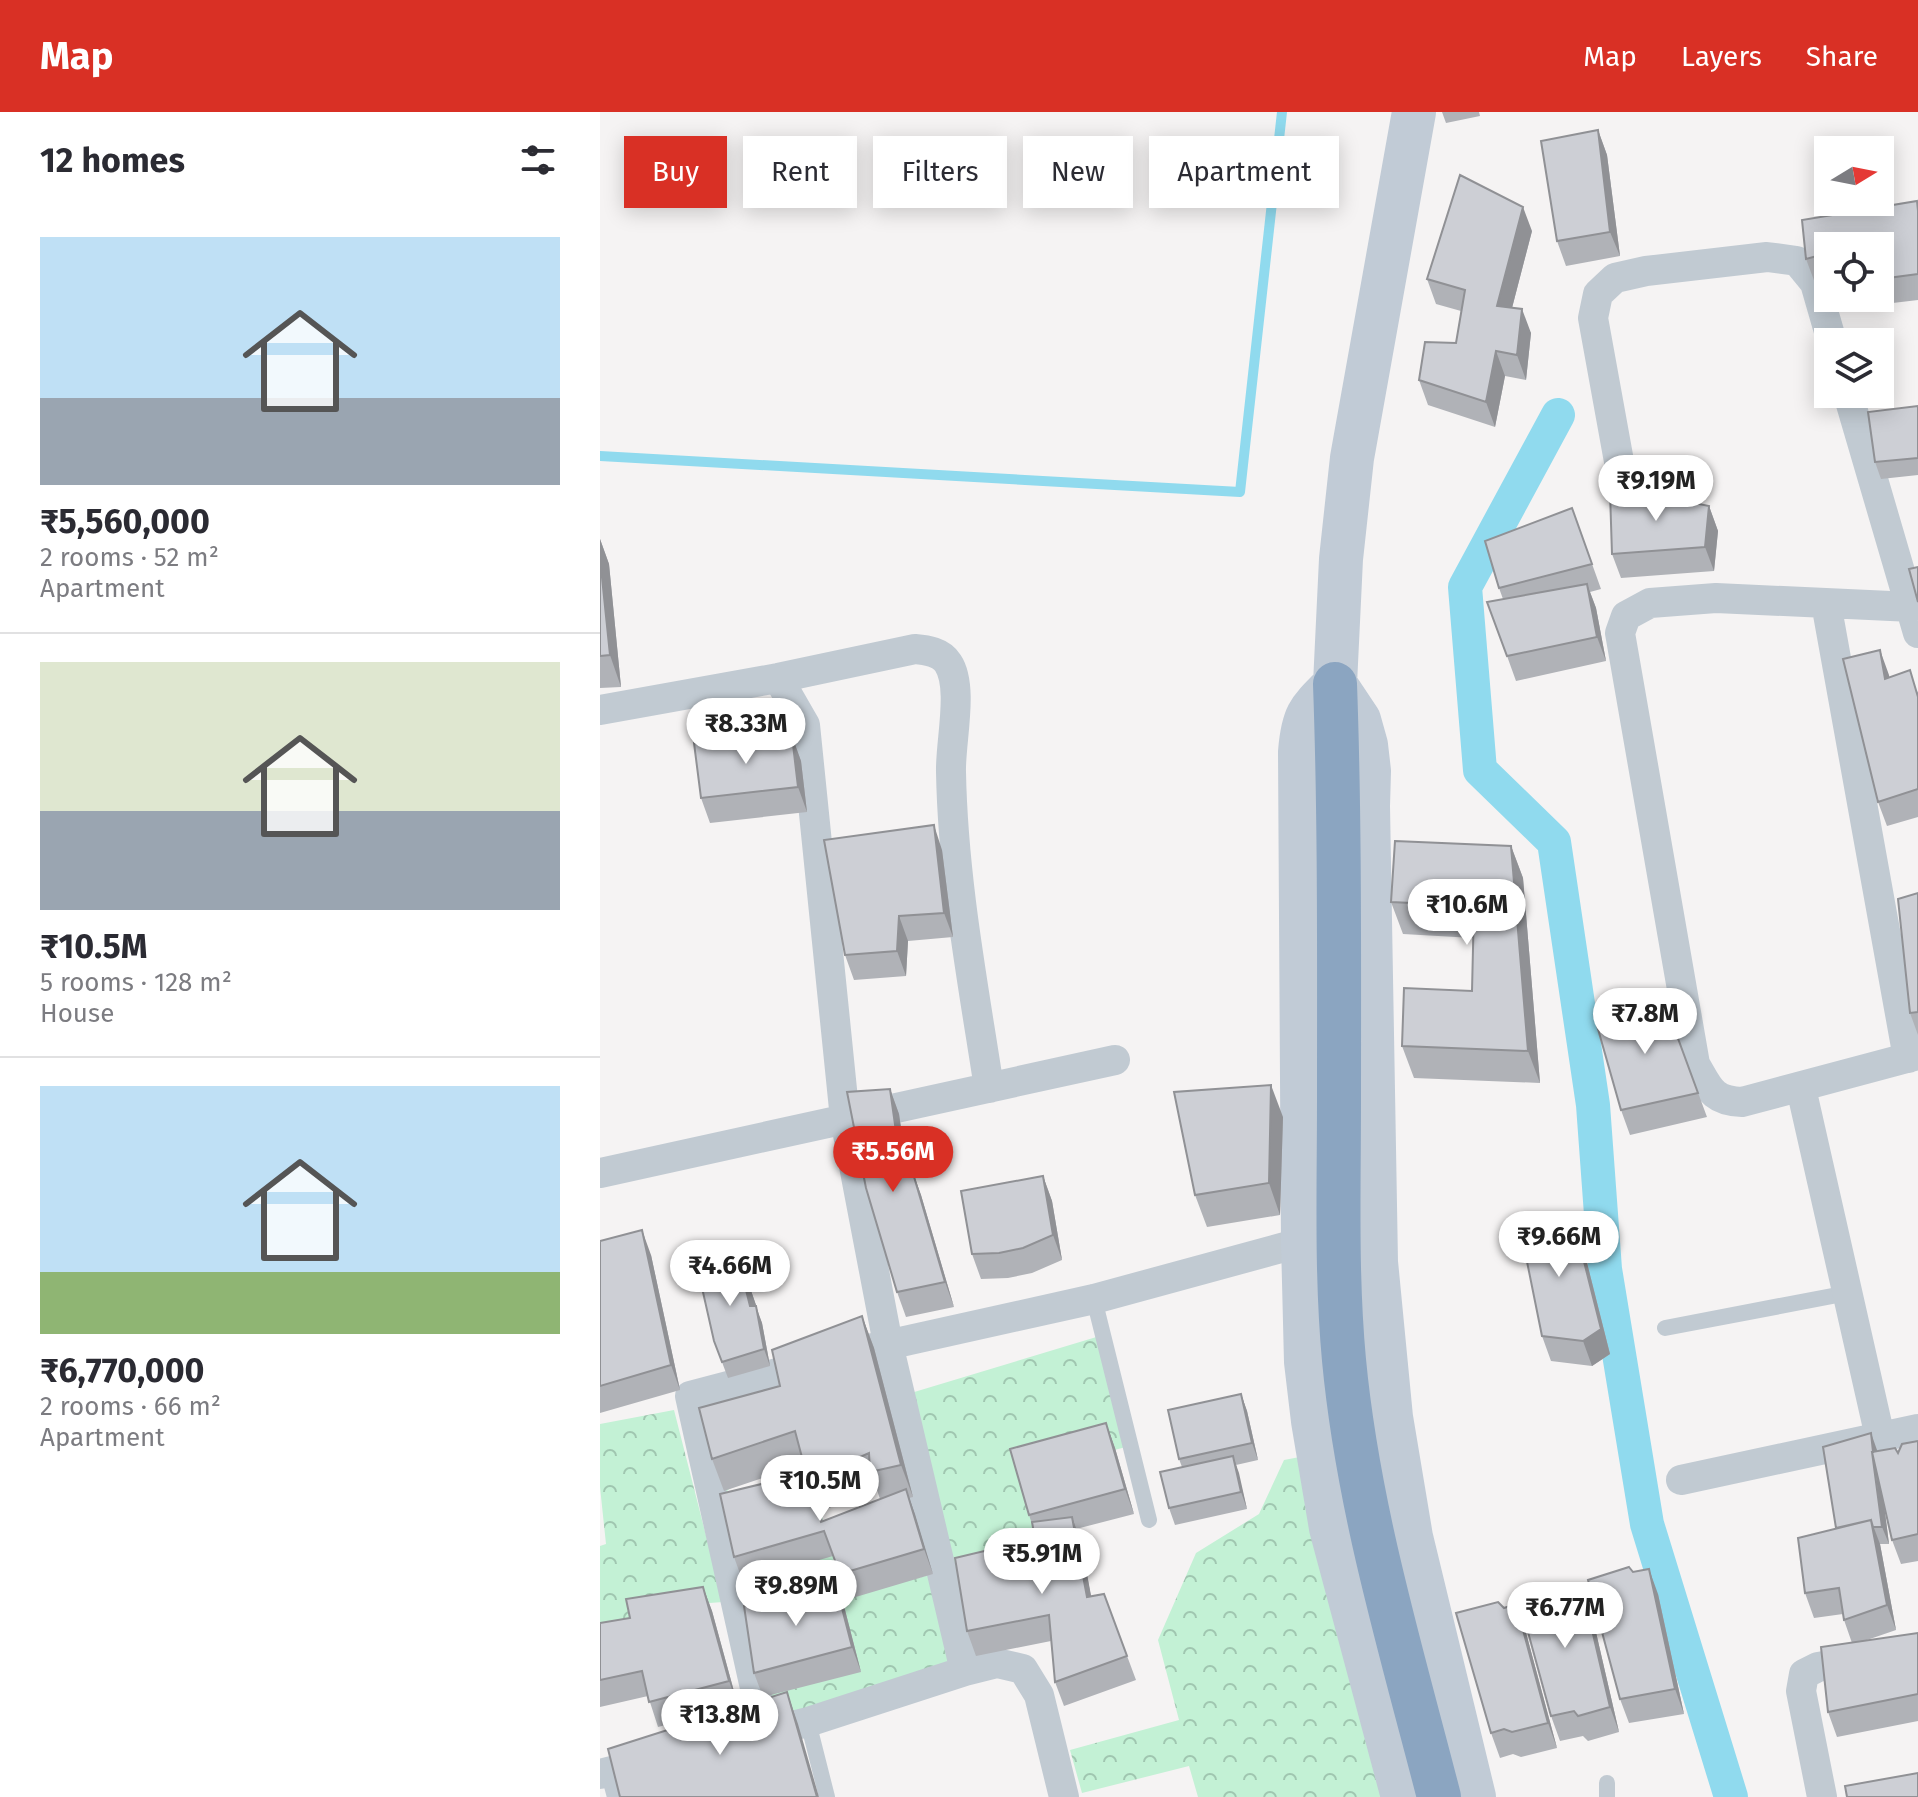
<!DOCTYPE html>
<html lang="en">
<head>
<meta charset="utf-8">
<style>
	:root { --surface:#fff; --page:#f2f2f3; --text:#2b2b33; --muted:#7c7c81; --line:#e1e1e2; --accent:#d93025 }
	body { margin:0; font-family:"Fira Sans",sans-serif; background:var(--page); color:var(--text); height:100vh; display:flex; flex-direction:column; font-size:30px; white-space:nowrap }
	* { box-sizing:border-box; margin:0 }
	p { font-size:26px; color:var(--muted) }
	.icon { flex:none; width:44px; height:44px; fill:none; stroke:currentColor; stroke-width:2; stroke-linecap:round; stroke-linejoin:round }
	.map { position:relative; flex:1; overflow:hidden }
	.side { display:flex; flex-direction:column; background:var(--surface); width:600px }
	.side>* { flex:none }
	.banner { position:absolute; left:24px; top:24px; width:760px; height:72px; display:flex; gap:16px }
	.needle { width:52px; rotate:80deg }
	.tools { position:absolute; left:1214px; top:24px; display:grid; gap:16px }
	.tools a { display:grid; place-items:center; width:80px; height:80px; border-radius:0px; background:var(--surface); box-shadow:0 4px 20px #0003; font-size:40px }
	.price { position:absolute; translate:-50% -68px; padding:0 18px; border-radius:28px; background:#fff; color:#222; font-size:26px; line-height:52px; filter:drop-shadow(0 2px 4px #0008) }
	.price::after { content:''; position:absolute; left:50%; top:48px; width:24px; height:18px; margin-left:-12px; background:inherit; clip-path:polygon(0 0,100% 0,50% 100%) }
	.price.current { background:var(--accent); color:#fff }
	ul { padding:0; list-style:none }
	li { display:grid; align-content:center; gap:16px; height:424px; padding:0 40px }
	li+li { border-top:2px solid var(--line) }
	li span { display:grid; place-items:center; height:248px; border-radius:0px; color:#555 }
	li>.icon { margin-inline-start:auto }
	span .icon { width:144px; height:144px; fill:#fffc; stroke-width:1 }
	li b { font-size:34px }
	h2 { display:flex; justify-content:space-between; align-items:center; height:96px; padding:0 40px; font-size:34px }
	.tag { padding:0 28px; border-radius:0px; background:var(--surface); box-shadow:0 4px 20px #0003; font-size:28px; line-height:72px }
	.tag.current { background:var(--accent); color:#fff }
	header { display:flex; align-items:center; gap:48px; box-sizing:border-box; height:112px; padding:0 40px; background:var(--accent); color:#fff }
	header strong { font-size:38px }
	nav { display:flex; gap:44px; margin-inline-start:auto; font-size:28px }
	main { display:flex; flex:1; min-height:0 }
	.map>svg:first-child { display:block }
	.forest { fill:url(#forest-crowns) }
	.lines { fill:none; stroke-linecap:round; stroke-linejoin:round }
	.stream { stroke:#90daee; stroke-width:10 }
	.canal { stroke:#90daee; stroke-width:34 }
	.lane { stroke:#c1cad2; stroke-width:16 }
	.street { stroke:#c1cad2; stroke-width:30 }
	.secondary { stroke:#c1cbd6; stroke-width:44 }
	.highway { stroke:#8ba5c1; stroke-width:44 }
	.wall { fill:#b0b2b7; fill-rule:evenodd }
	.shaded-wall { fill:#909195 }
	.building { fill:#cdcfd5; stroke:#909195; stroke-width:2 }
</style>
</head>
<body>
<header>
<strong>Map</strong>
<nav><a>Map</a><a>Layers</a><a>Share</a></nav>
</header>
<main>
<section class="side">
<h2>12 homes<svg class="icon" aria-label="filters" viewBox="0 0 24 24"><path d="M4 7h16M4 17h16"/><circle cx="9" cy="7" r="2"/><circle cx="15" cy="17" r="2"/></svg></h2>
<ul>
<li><span style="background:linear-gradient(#bfe0f5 65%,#9aa5b1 0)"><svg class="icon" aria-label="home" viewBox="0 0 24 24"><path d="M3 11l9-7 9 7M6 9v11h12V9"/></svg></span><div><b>₹5,560,000</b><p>2 rooms · 52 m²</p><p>Apartment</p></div></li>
<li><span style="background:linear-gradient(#dfe7d0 60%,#9aa5b1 0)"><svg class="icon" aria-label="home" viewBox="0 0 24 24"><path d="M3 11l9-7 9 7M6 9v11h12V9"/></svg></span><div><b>₹10.5M</b><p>5 rooms · 128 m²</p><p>House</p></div></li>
<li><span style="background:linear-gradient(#bfe0f5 75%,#8fb573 0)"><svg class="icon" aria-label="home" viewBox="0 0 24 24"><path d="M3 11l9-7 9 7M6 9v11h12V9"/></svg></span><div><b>₹6,770,000</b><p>2 rooms · 66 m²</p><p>Apartment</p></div></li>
</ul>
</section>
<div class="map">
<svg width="1318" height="1685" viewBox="0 0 1318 1685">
	<defs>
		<pattern id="forest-crowns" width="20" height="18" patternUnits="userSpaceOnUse" patternTransform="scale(2)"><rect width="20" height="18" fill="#c3f1d5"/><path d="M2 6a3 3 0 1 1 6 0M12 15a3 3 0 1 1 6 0" fill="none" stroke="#a0c6b0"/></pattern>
	</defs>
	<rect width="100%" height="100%" fill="#f5f3f3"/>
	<path class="forest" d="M503,1223L530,1334L420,1362L443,1447L376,1544L301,1284Z
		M90,1284L192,1306L122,1385L209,1357L233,1444L238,1487L333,1462L361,1560L163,1615Z
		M74,1298L123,1490L42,1496L0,1537V1434L6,1432L0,1375V1312Z
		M710,1343L803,1685H598L589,1654L482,1681L470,1638L579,1608L558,1528L596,1441L659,1402L684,1348Z"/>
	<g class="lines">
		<path class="stream" d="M0,344L640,380L682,0"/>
		<path class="canal" d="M958,303L865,475L880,658L954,730L993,993L1005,1157L1047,1412L1131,1685"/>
		<path class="lane" d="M494,1187L549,1408
			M1065,1216L1248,1181
			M208,1610L227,1685
			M8,1659L15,1685
			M1007,1671V1685"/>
		<path class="street" d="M1248,282L1318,521
			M1026,388L993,206L998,182L1015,166L1046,159L1167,145L1197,149L1215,171L1232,230
			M1226,491L1308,946
			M1312,495L1116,486L1050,491L1026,504L1020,521L1095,952C1109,976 1112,989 1142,990L1318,943
			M178,566L205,613L245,1007L288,1232L365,1559
			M0,598L178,566L315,537C327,538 341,540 348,551C364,575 350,631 351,660C353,767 373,871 389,976
			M1201,976L1280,1325
			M0,1061L515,948
			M269,1237L494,1187L703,1130
			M1081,1368L1318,1317
			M165,1621L90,1284L215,1251
			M160,1622L208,1610L365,1559L397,1551L423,1557L439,1583L464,1685
			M0,1662L51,1649
			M1222,1685L1201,1579L1204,1562L1218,1555L1318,1538"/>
		<path class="secondary" d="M814,0L752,346L741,447L735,572L759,608L766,633L769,659L768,694L776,1150L791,1305L811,1425L874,1685
			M735,572C709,598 703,602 700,640L703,1130L706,1250L713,1309L731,1416L803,1685"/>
		<path class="highway" d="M735,572C740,710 739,850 739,989C739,1075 736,1162 744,1248C758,1397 802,1541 839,1685"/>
	</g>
	<path class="wall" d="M842,0H879L880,4L846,11Z
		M998,18L1007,43L1020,144L966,154L957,129Z
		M1317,89L1318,93V188L1259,195L1255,186H1280V134H1228V168L1215,171L1206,147L1202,108Z
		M932,119L912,196L931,221L926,268L905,264L895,315L828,293L819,268L856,231L861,199L836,192L827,167Z
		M1318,294V363L1281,367L1275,350Z
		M1109,394L1118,419L1114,459L1021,466L1012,442Z
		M972,396L1001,477L990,480L996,496L1006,549L916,569L907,544L903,487L899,476Z
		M0,427L9,452L21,575L0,576Z
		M1289,565L1318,580V705L1287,714L1278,690Z
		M192,624L201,649L207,700L110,711L101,686Z
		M911,734L923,766L940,971L814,966L802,934L872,879L873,826L803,822L791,790Z
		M342,738L353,825L308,829L306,864L254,868L245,843Z
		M1318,781V923L1310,901Z
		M1065,891L1107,1005L1030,1023L1021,998Z
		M290,977L299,1002L307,1060L312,1058L321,1083L354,1195L306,1205L297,1180Z
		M683,1005L680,1103L607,1115L595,1083Z
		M443,1064L452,1089L462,1148L432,1161L408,1166L381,1167L372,1142Z
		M981,1127L1010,1242L992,1254L951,1249L942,1224Z
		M0,1129L51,1143L80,1278L0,1301Z
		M136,1140L140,1151L144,1152L151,1169L152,1175L150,1176L156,1193L155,1194L162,1211L170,1254L128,1266L114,1229L111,1156Z
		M262,1204L274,1236L313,1385L309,1386L333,1462L249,1487L233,1444L143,1470L134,1445L207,1361L204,1352L124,1379L112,1347L180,1274ZM276,1375L280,1387L223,1409L220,1400Z
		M641,1282L647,1299L658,1348L636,1353L647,1397L575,1413L569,1396L582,1355L579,1347Z
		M506,1311L515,1336L534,1402L476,1417L481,1430L491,1485L504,1482L536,1568L464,1594L455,1570L451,1529L376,1544L367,1519L435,1427L432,1412L429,1403Z
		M1318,1329V1449L1301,1452L1292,1428L1284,1392L1289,1432H1280L1296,1518L1264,1529L1318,1521V1609L1237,1625L1228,1600L1252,1531L1244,1508L1243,1502L1214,1506L1205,1481L1236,1416L1277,1339L1298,1341Z
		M236,1473L245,1498L261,1560L163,1585L154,1561Z
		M103,1475L112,1499L138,1594L58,1615L48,1584L0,1595V1511L30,1506Z
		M970,1481L992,1503L1019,1620L988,1629L983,1624L960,1629L951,1604Z
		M1058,1482L1084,1602L1029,1611L1020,1587Z
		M916,1492L925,1517L957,1636L921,1645L913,1642L900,1646L891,1621L904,1496Z"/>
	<path class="shaded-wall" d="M998,18L1007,43L1020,144L1010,120Z
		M923,95L932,119L906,219L897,194Z
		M922,197L931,221L926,268L917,243Z
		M896,239L905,264L895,315L886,290Z
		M1109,394L1118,419L1114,459L1105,435Z
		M0,427L9,452L21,575L10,543L0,446Z
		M987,472L996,496L1006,549L997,525Z
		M1280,538L1289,563L1294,591L1285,567Z
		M192,624L201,649L207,700L198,675Z
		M334,713L342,738L353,825L344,801Z
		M911,734L923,766L940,971L928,939Z
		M299,804L308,829L306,864L297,839Z
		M671,973L683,1005L680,1103L669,1071Z
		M290,977L299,1002L311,1087L302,1062Z
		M312,1058L321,1083L354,1195L345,1170Z
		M443,1064L452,1089L462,1148L453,1123Z
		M972,1102L981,1127L1010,1242L992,1254L983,1229Z
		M42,1118L51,1143L80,1278L71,1253Z
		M141,1160L148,1178V1170L156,1193L152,1195L150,1194Z
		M156,1194L162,1211L170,1254L164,1237Z
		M262,1204L274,1236L313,1385L301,1353Z
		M641,1282L647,1299L658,1348L652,1331Z
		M506,1311L515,1336L534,1402L525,1377Z
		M1271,1321L1277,1338L1289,1432L1282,1415Z
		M633,1344L639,1361L647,1397L641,1380Z
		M306,1377L315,1402L333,1462L324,1437Z
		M472,1405L481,1430L496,1510L487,1485Z
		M1271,1408L1280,1432L1296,1518L1287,1493Z
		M1049,1457L1058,1482L1084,1602L1075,1577Z
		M236,1473L245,1498L261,1560L252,1535Z
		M103,1475L112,1499L138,1594L129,1569Z
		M983,1479L992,1503L1019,1620L1010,1595Z
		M916,1492L925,1517L957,1636L948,1611Z
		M187,1580L198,1612L219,1685H217Z"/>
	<path class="building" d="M998,18L1010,120L957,129L941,29Z
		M860,63L923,95L897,194L922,197L917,243L896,239L886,290L819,268L825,230L856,231L865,178L827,167Z
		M1317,89L1318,99V162L1280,167V134H1228V141L1206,147L1202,108Z
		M1318,294V346L1275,350L1268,300Z
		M1010,380L1045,381L1109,394L1105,435L1012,442Z
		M972,396L992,452L899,476L885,429Z
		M0,446L10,543L0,544Z
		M1318,455V490L1309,457Z
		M987,472L997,525L907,544L887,490Z
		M1280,538L1285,567L1310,558L1318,585V677L1278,690L1243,547Z
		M192,624L198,675L101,686L94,631Z
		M334,713L344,801L299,804L297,839L245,843L224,728Z
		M795,729L911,734L928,939L802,934L804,876L872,879L874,794L791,790Z
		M1318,781V900L1310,901L1298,787Z
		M1065,891L1098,981L1021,998L994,903Z
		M671,973L669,1071L595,1083L574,980Z
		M290,977L302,1062L312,1058L345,1170L297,1180L266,1076L247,980Z
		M443,1064L453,1123L423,1136L399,1141L372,1142L361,1079Z
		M972,1102L1001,1217L983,1229L942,1224L919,1110Z
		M42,1118L71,1253L0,1274V1129Z
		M136,1140L139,1150L144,1152L146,1158L141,1160L143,1171L148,1170L150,1176L146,1178L150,1194H156L164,1237L122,1250L114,1229L98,1158L111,1156V1146L115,1143Z
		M262,1204L301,1353L270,1360L269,1341L208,1368L195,1319L112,1347L99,1296L180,1274L172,1238Z
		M641,1282L652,1331L579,1347L568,1298Z
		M506,1311L525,1377L429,1403L410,1337Z
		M1271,1321L1273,1340H1272L1282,1415H1273L1271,1408L1236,1416L1223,1335Z
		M1318,1329V1422L1292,1428L1272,1340L1295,1336L1298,1341L1302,1332Z
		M633,1344L641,1380L569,1396L560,1360Z
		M207,1361L221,1410L306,1377L324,1437L240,1462L224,1419L134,1445L120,1382Z
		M472,1405L487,1485L504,1482L527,1544L455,1570L449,1503L367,1519L355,1446L435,1427L432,1410Z
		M1271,1408L1287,1493L1244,1508L1239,1476L1205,1481L1198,1426Z
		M1029,1455L1033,1460L1049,1457L1075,1577L1020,1587L988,1468Z
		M942,1471L963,1476L970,1481L983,1479L1010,1595L978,1604L974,1599L951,1604L920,1491Z
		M236,1473L252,1535L154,1561L144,1494Z
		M103,1475L129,1569L49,1590L42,1559L0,1568V1511L30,1506L26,1487Z
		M898,1490L904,1496L916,1492L948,1611L912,1620L904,1617L891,1621L856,1501Z
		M1318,1521V1582L1228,1600L1221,1535Z
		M187,1580L217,1685H20L8,1637Z
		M1318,1661V1685H1247L1245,1674Z"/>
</svg>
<div class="tools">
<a><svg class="needle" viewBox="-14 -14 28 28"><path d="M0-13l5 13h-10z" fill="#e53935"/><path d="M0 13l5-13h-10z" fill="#7c7c81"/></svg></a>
<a><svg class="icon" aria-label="locate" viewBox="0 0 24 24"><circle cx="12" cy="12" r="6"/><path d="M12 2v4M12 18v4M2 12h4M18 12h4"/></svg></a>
<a><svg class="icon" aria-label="layers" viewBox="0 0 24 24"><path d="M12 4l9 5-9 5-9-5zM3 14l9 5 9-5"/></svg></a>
</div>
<b class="price" style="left:1056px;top:411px">₹9.19M</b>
<b class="price" style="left:146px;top:654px">₹8.33M</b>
<b class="price" style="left:867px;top:835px">₹10.6M</b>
<b class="price" style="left:1045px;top:944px">₹7.8M</b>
<b class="price current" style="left:293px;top:1082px">₹5.56M</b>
<b class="price" style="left:959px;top:1167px">₹9.66M</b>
<b class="price" style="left:130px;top:1196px">₹4.66M</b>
<b class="price" style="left:220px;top:1411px">₹10.5M</b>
<b class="price" style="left:442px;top:1484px">₹5.91M</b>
<b class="price" style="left:196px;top:1516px">₹9.89M</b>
<b class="price" style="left:965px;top:1538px">₹6.77M</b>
<b class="price" style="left:120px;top:1645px">₹13.8M</b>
<div class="banner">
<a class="tag current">Buy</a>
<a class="tag">Rent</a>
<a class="tag">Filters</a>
<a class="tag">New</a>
<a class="tag">Apartment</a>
</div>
</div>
</main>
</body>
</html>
